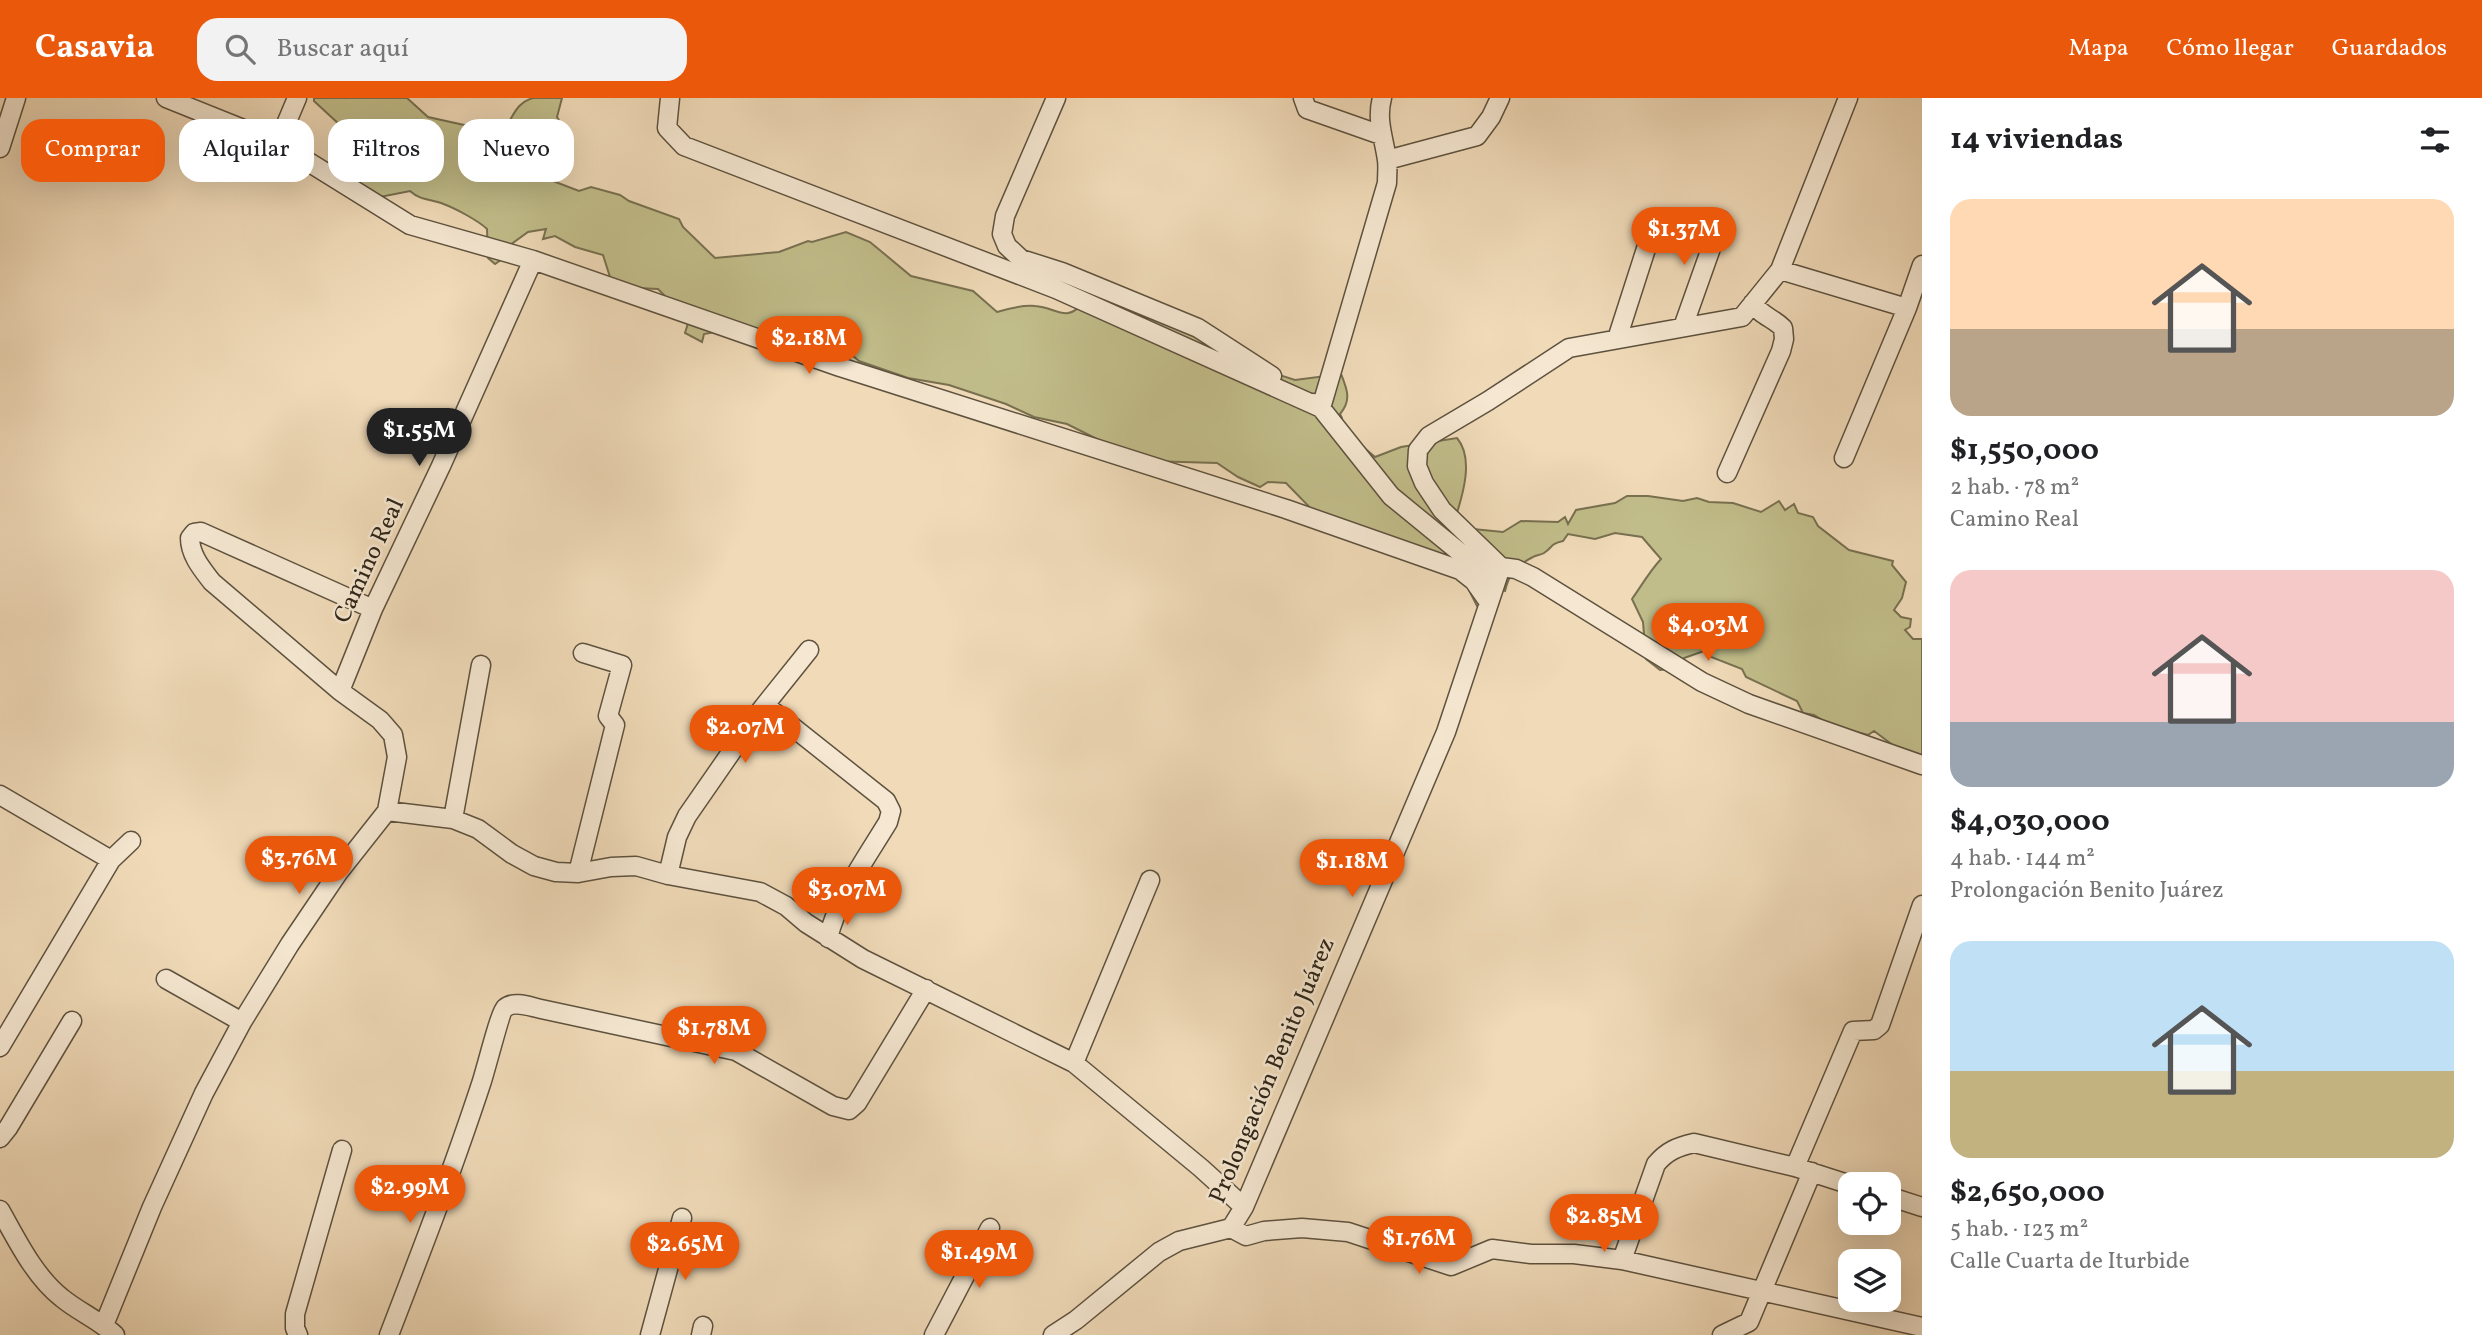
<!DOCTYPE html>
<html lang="es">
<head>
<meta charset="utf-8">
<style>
	:root { --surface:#fff; --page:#f2f2f2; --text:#202124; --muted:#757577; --accent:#ea580c }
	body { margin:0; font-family:Vollkorn,serif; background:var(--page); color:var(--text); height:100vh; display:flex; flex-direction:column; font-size:26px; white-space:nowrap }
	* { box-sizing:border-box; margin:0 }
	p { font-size:23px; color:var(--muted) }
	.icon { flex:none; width:38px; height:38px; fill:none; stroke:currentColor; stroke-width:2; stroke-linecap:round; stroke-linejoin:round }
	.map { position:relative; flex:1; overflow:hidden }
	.drawer { display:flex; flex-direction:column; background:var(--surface); width:560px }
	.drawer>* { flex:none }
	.banner { position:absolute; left:21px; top:21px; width:665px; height:63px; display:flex; gap:14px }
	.fabs { position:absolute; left:1838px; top:1074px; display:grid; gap:14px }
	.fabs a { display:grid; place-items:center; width:63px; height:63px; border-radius:14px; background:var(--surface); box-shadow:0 7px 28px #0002; font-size:35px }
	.price { position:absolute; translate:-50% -60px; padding:0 16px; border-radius:24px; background:var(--accent); color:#fff; font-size:23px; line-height:46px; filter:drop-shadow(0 2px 4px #0008) }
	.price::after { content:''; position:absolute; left:50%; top:42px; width:21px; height:16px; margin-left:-10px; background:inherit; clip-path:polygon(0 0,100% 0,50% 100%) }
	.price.active { background:#222; color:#fff }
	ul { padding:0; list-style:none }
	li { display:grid; align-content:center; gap:14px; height:371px; padding:0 28px }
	li span { display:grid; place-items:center; height:217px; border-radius:21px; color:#555 }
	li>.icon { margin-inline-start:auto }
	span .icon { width:126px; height:126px; fill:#fffc; stroke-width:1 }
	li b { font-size:30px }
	h2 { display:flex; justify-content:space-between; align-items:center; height:84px; padding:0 28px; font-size:30px }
	.pill { padding:0 24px; border-radius:21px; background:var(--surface); box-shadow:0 7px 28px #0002; font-size:24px; line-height:63px }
	.pill.active { background:var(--accent); color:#fff }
	header { display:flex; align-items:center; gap:42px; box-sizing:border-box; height:98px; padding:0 35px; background:var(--accent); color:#fff }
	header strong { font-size:33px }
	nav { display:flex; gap:38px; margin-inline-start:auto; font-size:24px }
	.search { width:490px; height:63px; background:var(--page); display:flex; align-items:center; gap:18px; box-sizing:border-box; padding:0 24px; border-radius:21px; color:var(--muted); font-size:26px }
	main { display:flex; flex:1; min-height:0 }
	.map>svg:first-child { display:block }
	.green { fill:#c1bd8a; stroke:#787050; stroke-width:2 }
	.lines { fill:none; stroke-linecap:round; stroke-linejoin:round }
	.minor-casing { stroke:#5e523f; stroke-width:21 }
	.minor { stroke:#f5e7d1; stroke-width:18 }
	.labels { text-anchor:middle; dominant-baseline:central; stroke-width:5; stroke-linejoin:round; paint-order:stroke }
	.street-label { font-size:24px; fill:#2e2417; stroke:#f5e7d1 }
</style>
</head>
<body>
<header>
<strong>Casavia</strong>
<div class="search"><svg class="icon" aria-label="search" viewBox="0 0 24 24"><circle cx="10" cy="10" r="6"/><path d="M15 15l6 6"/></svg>Buscar aquí</div>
<nav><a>Mapa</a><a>Cómo llegar</a><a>Guardados</a></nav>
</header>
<main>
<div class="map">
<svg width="1922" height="1237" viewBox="0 0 1922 1237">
	<rect width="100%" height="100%" fill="#f0dab8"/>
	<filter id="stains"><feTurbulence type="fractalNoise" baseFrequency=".00286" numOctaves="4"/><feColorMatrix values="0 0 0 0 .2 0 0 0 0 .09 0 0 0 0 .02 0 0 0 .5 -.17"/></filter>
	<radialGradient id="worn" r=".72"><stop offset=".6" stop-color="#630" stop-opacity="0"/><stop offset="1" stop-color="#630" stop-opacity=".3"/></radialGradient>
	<path class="green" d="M314,0H407L428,19L464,27L484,42C515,36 507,7 533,0C541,0 553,0 562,0L557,19L560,24L555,26L540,51L544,65L545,80L579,93L591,89L620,97L629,103L679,121L683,129L715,160L779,154L808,143L812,144L846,134L870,144L911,178L973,193L997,214C1010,210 1022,207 1035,208C1056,209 1065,225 1082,206L1115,202L1117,196L1264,272L1295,282L1341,276C1347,291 1352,302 1340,316L1342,320L1340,327L1347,329L1349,337L1375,359L1401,349L1457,340C1474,360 1463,396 1456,418L1463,430L1503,434L1521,423L1558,424L1565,419L1568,426L1576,412L1615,405L1627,398H1648L1683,403L1697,400L1709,404L1733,405L1761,414L1779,403L1785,412L1794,406L1798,415L1813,419L1818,428L1849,452L1893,463L1892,467L1906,484L1902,500L1894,512L1901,519L1911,521L1910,529L1905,532L1913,541H1922V660L1894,648L1874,633L1868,637L1830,627L1814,617L1803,615L1797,603L1746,579L1742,571L1711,559L1704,553L1684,560L1682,570L1660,572L1646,561L1643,524L1632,501C1642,487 1649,474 1661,461L1642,439L1615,435L1595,441L1568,436L1563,443C1550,446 1553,449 1544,455C1541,457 1536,457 1533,459C1517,467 1509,475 1505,493L1495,490L1483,510L1477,508L1467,488L1453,475L1324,424L1286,385L1268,384L1260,389L1238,379L1217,365L1148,363L1117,351L1067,326L1034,319L1006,306L949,287L908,280L859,263L814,225L788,222L764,232L732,231L704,236L702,244L685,235L689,222L658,191L616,189L610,179L603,157L575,149L555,138L543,141L546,131L528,134L506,150L504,160L495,166L488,160L487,131C479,123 453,109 441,105C429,101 420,102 410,93L380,99C336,75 338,77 341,28L314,3Z"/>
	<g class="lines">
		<defs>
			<path id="minor" d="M166,0L278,45L410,127L533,162L840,269L1286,411L1460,472L1474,483L1488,503
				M670,0L667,30L684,48L1056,191L1321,310L1387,85C1387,77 1388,69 1387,62C1384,40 1376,22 1382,0
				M1056,0L1005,118L1002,136L1007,148L1021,161L1062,174L1198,230L1272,278
				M1303,0L1307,11L1381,37
				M278,45L297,0
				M0,50L16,0
				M1387,62L1477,38L1491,19L1500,0
				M1780,172L1907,210L1922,167
				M1683,229L1721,122
				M1617,241L1654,126
				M1313,305L1321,310L1391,398L1495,483
				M1844,360L1907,210
				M1727,375L1781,253L1784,241L1783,230C1772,219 1761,218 1753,205
				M1501,469L1516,471L1533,479L1702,584L1749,606L1922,667
				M340,593L373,511L441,368L533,162
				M765,607L886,703L891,713L888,724C865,762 839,797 828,840
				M0,697L111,762
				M387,713L453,721L478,731L512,756L534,768L556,774L578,775L611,769L636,768L668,777L760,794L786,808L806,825L863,861L1074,965L1201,1070L1244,1109
				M453,721L481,567
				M578,775L615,627L608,618L622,567L583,555
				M668,777L677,739L687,718L757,617L809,552
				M166,881L242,924
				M0,949L111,762L131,743
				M1074,965L1150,782
				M0,1040L8,1030L72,923
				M1795,1069L1853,933L1874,932L1880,927L1922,807
				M1851,1087L1795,1069L1694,1045C1677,1049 1667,1053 1656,1066L1622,1162L1922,1229
				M1888,1098L1922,1109
				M0,1112C17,1142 34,1178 62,1200C79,1214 99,1222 115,1237
				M1231,1130L1244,1109L1446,634L1501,469L1442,412L1424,385L1417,368L1418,352L1429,338L1488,303L1569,250L1742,219L1780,172L1848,0
				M1231,1130L1246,1138L1264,1133L1302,1130L1348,1134L1451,1168L1492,1151L1531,1156H1574L1622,1162
				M104,1227L152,1109L204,995L242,924L290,846L338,775L387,713L397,659L393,637L380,622L340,593L212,484C202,471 190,457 190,440L194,435L201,434L373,511
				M298,1237L295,1230V1216L342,1052
				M389,1237C421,1154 453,1071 481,986C485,975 500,914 505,910C514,902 531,909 541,911L736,953L833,1008L849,1012L857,1005L926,891
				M650,1237L682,1120
				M701,1237L703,1228
				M934,1237L990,1130
				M1053,1237L1076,1222L1159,1154L1179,1143L1231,1130
				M1722,1237L1749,1224L1812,1074"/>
		</defs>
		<use href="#minor" class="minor-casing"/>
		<use href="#minor" class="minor"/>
	</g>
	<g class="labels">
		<g class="street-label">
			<text transform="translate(370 463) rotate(-65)">Camino Real</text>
			<text transform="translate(1273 973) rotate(-67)">Prolongación Benito Juárez</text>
		</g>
	</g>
	<rect width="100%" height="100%" filter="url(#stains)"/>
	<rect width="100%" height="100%" fill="url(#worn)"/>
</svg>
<div class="fabs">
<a><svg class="icon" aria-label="locate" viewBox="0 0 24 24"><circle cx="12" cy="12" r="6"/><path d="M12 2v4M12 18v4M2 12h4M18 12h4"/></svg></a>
<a><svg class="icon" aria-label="layers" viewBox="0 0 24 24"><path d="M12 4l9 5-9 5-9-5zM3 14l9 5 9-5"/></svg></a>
</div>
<b class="price" style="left:1684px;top:169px">$1.37M</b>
<b class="price" style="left:809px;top:278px">$2.18M</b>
<b class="price active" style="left:419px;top:370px">$1.55M</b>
<b class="price" style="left:1708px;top:565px">$4.03M</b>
<b class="price" style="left:745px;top:667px">$2.07M</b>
<b class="price" style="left:299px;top:798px">$3.76M</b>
<b class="price" style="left:1352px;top:801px">$1.18M</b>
<b class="price" style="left:847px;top:829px">$3.07M</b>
<b class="price" style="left:714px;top:968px">$1.78M</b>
<b class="price" style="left:410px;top:1127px">$2.99M</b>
<b class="price" style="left:1604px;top:1156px">$2.85M</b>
<b class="price" style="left:1419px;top:1178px">$1.76M</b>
<b class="price" style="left:685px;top:1184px">$2.65M</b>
<b class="price" style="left:979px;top:1192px">$1.49M</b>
<div class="banner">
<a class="pill active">Comprar</a>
<a class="pill">Alquilar</a>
<a class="pill">Filtros</a>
<a class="pill">Nuevo</a>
</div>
</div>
<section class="drawer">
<h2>14 viviendas<svg class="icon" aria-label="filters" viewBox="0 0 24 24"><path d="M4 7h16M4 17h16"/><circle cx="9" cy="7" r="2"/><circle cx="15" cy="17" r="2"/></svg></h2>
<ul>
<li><span style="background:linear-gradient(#ffd9b3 60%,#b9a48a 0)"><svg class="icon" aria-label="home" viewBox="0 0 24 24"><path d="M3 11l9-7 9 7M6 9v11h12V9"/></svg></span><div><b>$1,550,000</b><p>2 hab. · 78 m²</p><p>Camino Real</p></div></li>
<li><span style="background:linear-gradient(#f6c9c9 70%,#9aa5b1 0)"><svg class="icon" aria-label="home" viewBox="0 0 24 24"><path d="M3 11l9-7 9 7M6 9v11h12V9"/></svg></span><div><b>$4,030,000</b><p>4 hab. · 144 m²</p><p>Prolongación Benito Juárez</p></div></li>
<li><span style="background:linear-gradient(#bfe0f5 60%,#c2b280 0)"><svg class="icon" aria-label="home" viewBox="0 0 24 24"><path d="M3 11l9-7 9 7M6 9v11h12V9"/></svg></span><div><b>$2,650,000</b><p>5 hab. · 123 m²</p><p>Calle Cuarta de Iturbide</p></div></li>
</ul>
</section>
</main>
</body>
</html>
